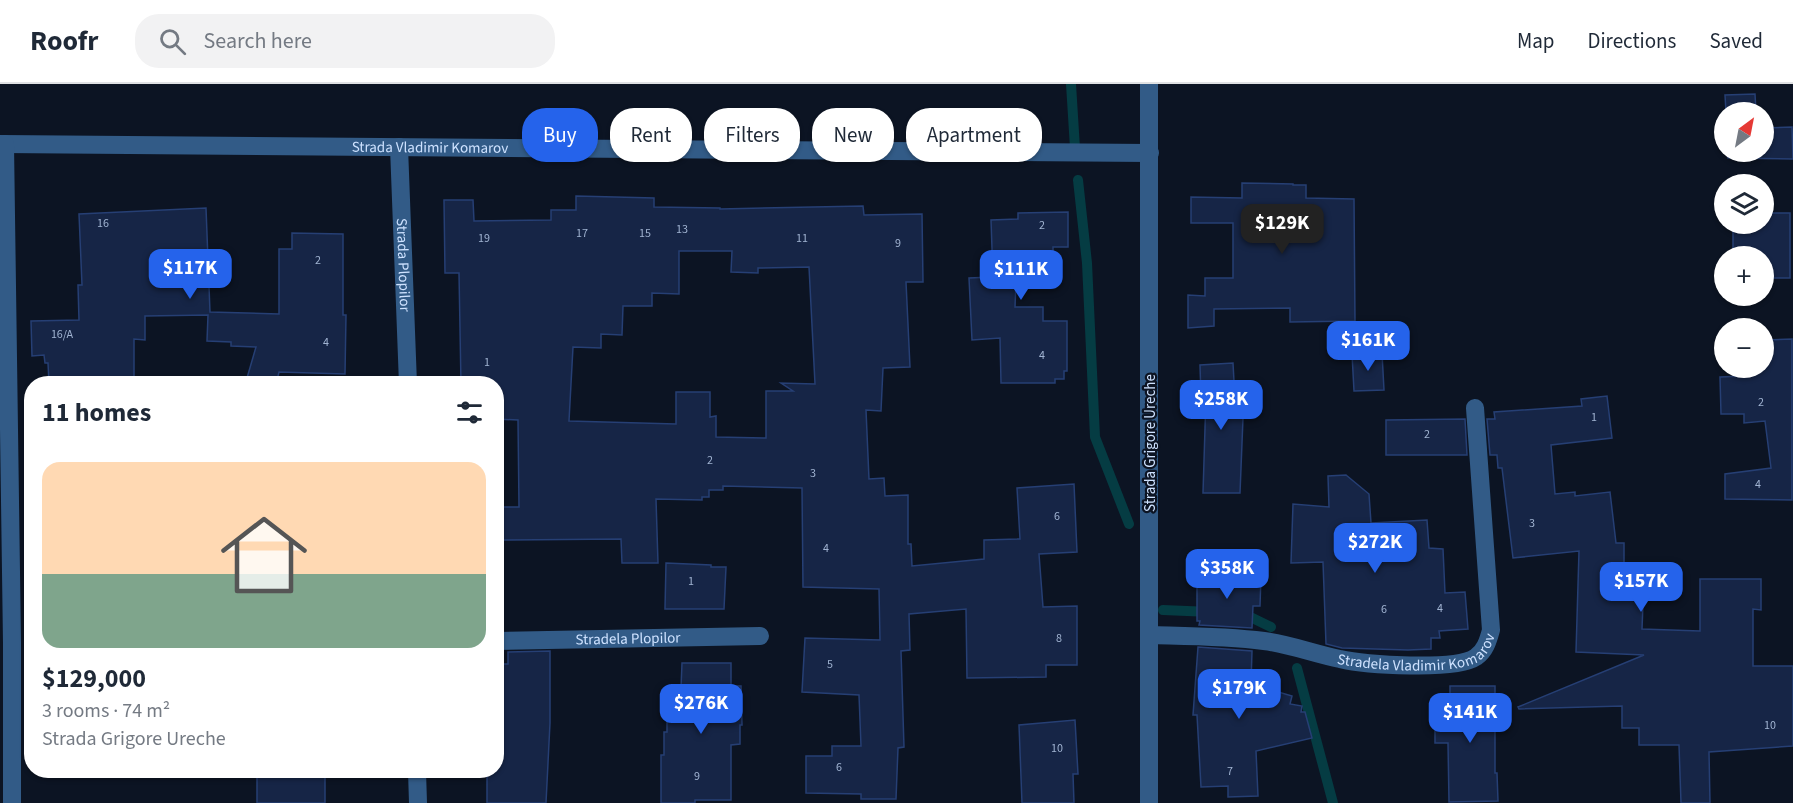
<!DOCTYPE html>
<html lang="en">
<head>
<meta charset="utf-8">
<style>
	:root { --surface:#fff; --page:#f2f2f3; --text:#1f2937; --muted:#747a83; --line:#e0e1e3; --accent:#2563eb }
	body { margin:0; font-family:"Source Sans 3",sans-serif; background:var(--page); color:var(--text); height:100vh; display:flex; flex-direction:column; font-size:22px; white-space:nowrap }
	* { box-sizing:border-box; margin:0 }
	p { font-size:20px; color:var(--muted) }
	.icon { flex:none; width:33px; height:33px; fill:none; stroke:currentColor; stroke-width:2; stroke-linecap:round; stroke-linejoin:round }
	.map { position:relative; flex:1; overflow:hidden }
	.panel { position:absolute; left:24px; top:292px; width:480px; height:402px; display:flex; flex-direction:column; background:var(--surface); border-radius:24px; box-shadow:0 2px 4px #0004 }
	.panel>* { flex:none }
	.top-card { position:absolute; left:522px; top:24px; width:570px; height:54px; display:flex; gap:12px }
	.needle { width:39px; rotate:32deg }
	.buttons { position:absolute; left:1714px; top:18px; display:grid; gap:12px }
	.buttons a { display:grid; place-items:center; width:60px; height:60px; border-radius:50%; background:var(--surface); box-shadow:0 2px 4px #0004; font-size:30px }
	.price { position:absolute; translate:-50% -51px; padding:0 14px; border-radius:12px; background:var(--accent); color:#fff; font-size:20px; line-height:39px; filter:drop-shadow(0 2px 3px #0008) }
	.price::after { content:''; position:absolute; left:50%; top:36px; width:18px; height:14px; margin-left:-9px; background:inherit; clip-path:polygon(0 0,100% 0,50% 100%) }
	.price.active { background:#222; color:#fff }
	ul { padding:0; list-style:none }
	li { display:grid; align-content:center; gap:12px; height:318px; padding:0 18px }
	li+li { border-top:2px solid var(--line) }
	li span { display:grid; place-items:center; height:186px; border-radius:18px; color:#555 }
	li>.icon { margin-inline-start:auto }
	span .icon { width:108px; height:108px; fill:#fffc; stroke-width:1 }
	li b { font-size:26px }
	h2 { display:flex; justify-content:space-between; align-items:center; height:72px; padding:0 18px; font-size:26px }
	.chip { padding:0 21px; border-radius:24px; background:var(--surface); box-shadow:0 2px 4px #0004; font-size:21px; line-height:54px }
	.chip.active { background:var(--accent); color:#fff }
	header { display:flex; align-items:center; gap:36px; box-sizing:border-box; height:84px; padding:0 30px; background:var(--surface); border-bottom:2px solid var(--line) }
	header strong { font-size:28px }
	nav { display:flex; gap:33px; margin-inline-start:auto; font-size:21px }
	.search { width:420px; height:54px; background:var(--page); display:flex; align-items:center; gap:15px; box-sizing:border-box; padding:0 21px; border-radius:24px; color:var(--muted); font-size:22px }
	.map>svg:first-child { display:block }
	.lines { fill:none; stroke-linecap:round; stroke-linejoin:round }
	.stream { stroke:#053c43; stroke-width:10 }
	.building { fill:#162546; stroke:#263f74; stroke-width:1.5; fill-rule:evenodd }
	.minor { stroke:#325b87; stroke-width:18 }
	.labels { text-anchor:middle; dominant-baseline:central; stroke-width:4.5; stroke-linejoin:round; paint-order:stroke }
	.number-label { font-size:12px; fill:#a0b3d1 }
	.street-label { font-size:15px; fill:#cee2ff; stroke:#0c1423 }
</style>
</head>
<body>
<header>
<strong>Roofr</strong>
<div class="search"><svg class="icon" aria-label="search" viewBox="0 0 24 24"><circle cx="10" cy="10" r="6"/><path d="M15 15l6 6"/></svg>Search here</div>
<nav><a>Map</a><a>Directions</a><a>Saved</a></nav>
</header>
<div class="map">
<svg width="1793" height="719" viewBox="0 0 1793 719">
	<rect width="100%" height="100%" fill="#0c1423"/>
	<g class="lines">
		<path class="stream" d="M1071,0L1075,64
			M1078,96L1087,179L1095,353L1129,440
			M1163,526L1211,528
			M1242,529L1271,543
			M1297,584L1333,719"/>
	</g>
	<path class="building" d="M1755,10L1756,28H1726L1725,11Z
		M1792,43L1793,75L1728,74L1727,68H1764V44Z
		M1242,99L1293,100V101H1306V114L1354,115L1355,237L1290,238V224L1214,225V242L1188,244V211L1205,212V194H1233V139H1191V113L1242,114Z
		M576,112L654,114V123L720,124V125L863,122L864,131L922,130L923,198H906L910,283L883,284L881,327L866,326L869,395L884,394L885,412L908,411V460H911L912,482L984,475V456L1020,455L1017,404L1074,400L1077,468L1039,470L1043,523L1077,522V581H1046V593L967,594L966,525L909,530L910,566L901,567L904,663L898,664L896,715H861V710L806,709V672H832V662H861L859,611L802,608L805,554L880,556L879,505L803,503L802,404L723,402V406H709V413H702V416L656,415L658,479H622L621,455L496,456V423H519L518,336L496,335V300H461L459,189H445L444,116H473L474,137L551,136V126H576ZM679,167H732L731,188L758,189V184L809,183L815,300L781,299L793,307H766V354L716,353V332L710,333V308H676V340L569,337L573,263L601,264V250L622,251L623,222H652V209L679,210Z
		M206,124L210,228L279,230V165H292V149L343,150V231H346L345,290L279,288L276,300L247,294L256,263L231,262V258L207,257L208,231L145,232V256L134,255V299H49L48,279H45L44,271L32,272L31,237L79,236L78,201H82L79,130Z
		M1068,128V163H1053V171L1017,172L1015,223H1043V237H1067V287H1064V295H1055V299H1001L1000,254L972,256L969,194L993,193L991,136L1018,135V129Z
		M1764,129H1790V194H1764V172H1733V140H1764Z
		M1792,255V416L1725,415V390L1771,384L1765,337L1744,339V330H1721L1720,293L1745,292V284H1764V256Z
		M1382,269L1384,306L1354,307L1352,270Z
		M1233,279L1236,334H1243L1240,409H1203L1206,312L1201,313L1200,281Z
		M1607,312L1612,354L1551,361L1555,410L1575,408V412L1610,408L1616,459H1624V494H1644L1642,545L1700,547V495H1761V526L1753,525V582H1793V662L1709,668L1710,719H1681L1679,661H1639V644H1622V622L1519,625L1518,623L1644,571L1576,568L1579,467L1513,474L1502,384H1498L1497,371H1490L1487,335H1495L1494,328L1582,322L1581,315Z
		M1465,335L1467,371H1386V336Z
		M1346,391L1369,410L1371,439L1427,436L1429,464L1443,465L1445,509L1465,508L1468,545L1439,547L1440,554H1431V565L1408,566L1342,564L1326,560L1323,478L1291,479L1293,420L1329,423L1328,392Z
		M666,479L711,481V483H726L724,525H665Z
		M1197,490L1261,492L1260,522H1253L1252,544L1199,541L1200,537H1197Z
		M1198,563L1252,567L1251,600L1292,612L1290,620L1302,622L1301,628H1305L1312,654L1256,667L1258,712L1228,713V702L1201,703L1197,631H1193Z
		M550,567V639L546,719H487V687H496V580H508V568Z
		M682,579H731V602H741L742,641H740V660L731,661V716H695V719H661V671H664V648H667V611H672V604H681Z
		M1450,602H1495V689H1497L1498,717L1449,718L1448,659H1435V630H1450Z
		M1075,636L1078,690H1073L1074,719H1022L1019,641Z
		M257,692H325V719H257Z"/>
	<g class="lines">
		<g class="minor">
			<path id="s1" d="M0,60L1150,69"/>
			<path d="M5,60L12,559V719"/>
			<path id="s2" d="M399,63L408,300"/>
			<path id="s3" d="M1150,551C1188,552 1226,552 1264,557C1289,560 1315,570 1340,575C1365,581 1456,587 1476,573C1485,567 1488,557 1491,546L1475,324"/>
			<path id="s4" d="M496,557L760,552"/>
			<path d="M417,687L418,719"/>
			<path d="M1149,719V0"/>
		</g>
	</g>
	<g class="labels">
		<g class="number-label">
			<text x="103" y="139">16</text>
			<text x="1042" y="141">2</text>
			<text x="682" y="145">13</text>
			<text x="582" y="149">17</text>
			<text x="645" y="149">15</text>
			<text x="484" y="154">19</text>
			<text x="802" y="154">11</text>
			<text x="898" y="159">9</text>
			<text x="318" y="176">2</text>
			<text x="62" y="250">16/A</text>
			<text x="326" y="258">4</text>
			<text x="1042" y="271">4</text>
			<text x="487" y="278">1</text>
			<text x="1761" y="318">2</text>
			<text x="1594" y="333">1</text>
			<text x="1427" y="350">2</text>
			<text x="710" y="376">2</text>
			<text x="813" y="389">3</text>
			<text x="1758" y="400">4</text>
			<text x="1057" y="432">6</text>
			<text x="1532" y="439">3</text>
			<text x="826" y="464">4</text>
			<text x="691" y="497">1</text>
			<text x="1440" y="524">4</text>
			<text x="1384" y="525">6</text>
			<text x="1059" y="554">8</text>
			<text x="830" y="580">5</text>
			<text x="1770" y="641">10</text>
			<text x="1057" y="664">10</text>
			<text x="839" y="683">6</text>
			<text x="1230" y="687">7</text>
			<text x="697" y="692">9</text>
		</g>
		<g class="street-label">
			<text stroke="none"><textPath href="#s1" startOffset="430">Strada Vladimir Komarov</textPath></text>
			<text stroke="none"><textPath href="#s2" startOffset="118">Strada Plopilor</textPath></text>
			<text transform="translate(1150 359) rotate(-90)">Strada Grigore Ureche</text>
			<text stroke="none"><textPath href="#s4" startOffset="132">Stradela Plopilor</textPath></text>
			<text stroke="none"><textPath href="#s3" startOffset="274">Stradela Vladimir Komarov</textPath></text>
		</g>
	</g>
</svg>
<div class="buttons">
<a><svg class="needle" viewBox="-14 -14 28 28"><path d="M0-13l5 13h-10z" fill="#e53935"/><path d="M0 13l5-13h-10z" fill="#747a83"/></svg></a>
<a><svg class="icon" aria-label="layers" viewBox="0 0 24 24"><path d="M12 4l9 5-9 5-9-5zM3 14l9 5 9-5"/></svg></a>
<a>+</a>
<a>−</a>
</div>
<b class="price active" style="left:1282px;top:171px">$129K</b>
<b class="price" style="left:190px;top:216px">$117K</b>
<b class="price" style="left:1021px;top:217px">$111K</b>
<b class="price" style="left:1368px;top:288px">$161K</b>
<b class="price" style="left:1221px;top:347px">$258K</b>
<b class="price" style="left:1375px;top:490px">$272K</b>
<b class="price" style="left:1227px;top:516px">$358K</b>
<b class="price" style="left:1641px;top:529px">$157K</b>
<b class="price" style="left:1239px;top:636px">$179K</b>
<b class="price" style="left:701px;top:651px">$276K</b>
<b class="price" style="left:1470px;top:660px">$141K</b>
<div class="top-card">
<a class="chip active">Buy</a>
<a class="chip">Rent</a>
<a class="chip">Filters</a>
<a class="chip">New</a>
<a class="chip">Apartment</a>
</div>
<section class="panel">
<h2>11 homes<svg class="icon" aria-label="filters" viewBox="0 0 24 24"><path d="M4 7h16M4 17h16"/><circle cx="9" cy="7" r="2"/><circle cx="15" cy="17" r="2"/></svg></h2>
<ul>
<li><span style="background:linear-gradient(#ffd9b3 60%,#7fa58c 0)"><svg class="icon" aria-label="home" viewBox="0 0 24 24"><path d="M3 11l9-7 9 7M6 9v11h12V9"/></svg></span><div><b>$129,000</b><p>3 rooms · 74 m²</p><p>Strada Grigore Ureche</p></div></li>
</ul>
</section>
</div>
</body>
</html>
